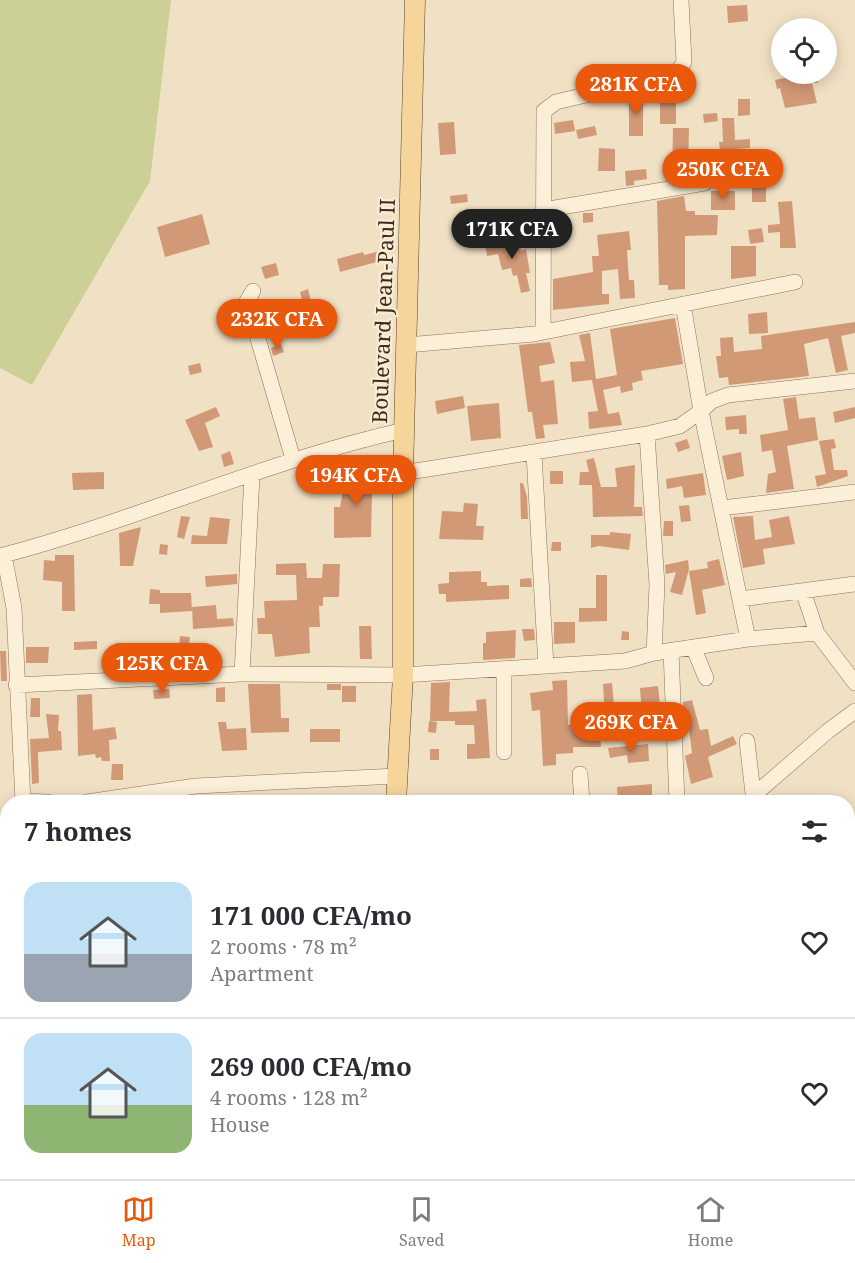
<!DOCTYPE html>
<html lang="en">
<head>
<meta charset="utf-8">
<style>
	:root { --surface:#fff; --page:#f2f2f3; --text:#2b2b33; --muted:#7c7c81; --line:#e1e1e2; --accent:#ea580c }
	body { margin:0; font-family:"Noto Serif",serif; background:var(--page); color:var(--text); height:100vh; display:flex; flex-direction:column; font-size:22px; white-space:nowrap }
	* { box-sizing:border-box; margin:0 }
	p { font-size:20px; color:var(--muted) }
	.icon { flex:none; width:33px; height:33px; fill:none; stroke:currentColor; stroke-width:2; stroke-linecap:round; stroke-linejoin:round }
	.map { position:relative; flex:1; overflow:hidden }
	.panel { position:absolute; left:0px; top:795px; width:855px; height:384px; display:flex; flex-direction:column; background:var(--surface); border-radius:24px 24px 0 0; box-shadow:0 3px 15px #0003 }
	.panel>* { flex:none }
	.fabs { position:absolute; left:771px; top:18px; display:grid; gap:12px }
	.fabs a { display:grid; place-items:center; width:66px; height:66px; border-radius:50%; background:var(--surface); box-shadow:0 3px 15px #0003; font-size:30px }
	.price { position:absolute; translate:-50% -51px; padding:0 14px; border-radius:21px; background:var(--accent); color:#fff; font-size:20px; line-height:39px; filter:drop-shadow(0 2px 3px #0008) }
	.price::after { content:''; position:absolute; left:50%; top:36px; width:18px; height:14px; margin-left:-9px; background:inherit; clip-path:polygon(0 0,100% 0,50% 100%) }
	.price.active { background:#222; color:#fff }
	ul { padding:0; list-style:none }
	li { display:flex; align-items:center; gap:18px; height:150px; padding:0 24px }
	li+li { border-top:2px solid var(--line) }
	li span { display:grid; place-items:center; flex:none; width:168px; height:120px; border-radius:18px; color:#555 }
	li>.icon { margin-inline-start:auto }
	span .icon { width:72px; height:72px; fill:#fffc; stroke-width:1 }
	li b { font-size:26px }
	h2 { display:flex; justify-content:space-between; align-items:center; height:72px; padding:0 24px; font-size:26px }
	.tab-bar { display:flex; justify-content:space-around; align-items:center; height:84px; border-top:2px solid var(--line); background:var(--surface); font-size:16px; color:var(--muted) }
	.tab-bar a { display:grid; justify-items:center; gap:3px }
	.tab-bar .active { color:var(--accent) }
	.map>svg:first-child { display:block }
	.green { fill:#ccd097 }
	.building { fill:#d29977 }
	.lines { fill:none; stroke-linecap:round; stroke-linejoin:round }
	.minor-casing { stroke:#8d7259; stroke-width:16 }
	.major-casing { stroke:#5b402d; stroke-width:21 }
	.minor { stroke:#fbefd8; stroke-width:15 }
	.major { stroke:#f6d59a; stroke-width:20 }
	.labels { text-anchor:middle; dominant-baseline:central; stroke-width:4.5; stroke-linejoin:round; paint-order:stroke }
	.street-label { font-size:21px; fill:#3c2b1e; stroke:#f8ecd4 }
</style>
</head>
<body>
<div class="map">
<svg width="855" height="1179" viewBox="0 0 855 1179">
	<rect width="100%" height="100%" fill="#f1e1c4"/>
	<path class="green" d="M0,0H171L150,181L32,385L0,368Z"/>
	<path class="building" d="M747,5L748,21L728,23L727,6Z
		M801,74H817L818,83H812L817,103L785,108L780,88L777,89L775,80Z
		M674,83H676V124H660V98L668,97L667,85Z
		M643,92V136H629V95Z
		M738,99H750V115L738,116Z
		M717,113L718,121L704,123L703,114Z
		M722,118H734L735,140L750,139V148L734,149L735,157L721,159L719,142H723Z
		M573,120L575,131L555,134L554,123Z
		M454,122L456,154L440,155L438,123Z
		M595,126L597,135L578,139L576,130Z
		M673,128H689L688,174H672Z
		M599,148L615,149V171H598Z
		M646,169L647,179L634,181V185L626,186L625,171Z
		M752,181H766V202H752Z
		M711,191H735V210H711Z
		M467,194L468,202L451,204L450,196Z
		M684,196L686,211H695V215H718L717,235L685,236V289L668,290V285H659L657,201Z
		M792,201L796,248H780V232L768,233V225L780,224L778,202Z
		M583,213H593V222L583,223Z
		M202,214L210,244L165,257L157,227Z
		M762,228L764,242L750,244L748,230Z
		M629,231L631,250H627L629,280H634L635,298L620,299L618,269L602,271V294H609V304L553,310V279L593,272L592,256H599L597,235Z
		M518,238L521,251L526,249L530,273H526L530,291L521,293L517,275L513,276L511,268L502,270L498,254L487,256L485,244Z
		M731,246H756V276L731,279Z
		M380,251L384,260L340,272L337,259L363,252L364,255Z
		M276,263L279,275L265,279L261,267Z
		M308,289L313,309L305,311L300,292Z
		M767,312L768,333L749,334L748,314Z
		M675,318L683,364L641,371L643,380L632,383L633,390L621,393L620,386L603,390L608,414L619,412L622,425L589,429L588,412L598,411L592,380L572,382L570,362L585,361L579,335L590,333L596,379L617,375L610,329Z
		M855,322V333L841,336L848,370L836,373L828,338L804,344L809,376L729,385L728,377L719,378L716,356H721L720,338L733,337L734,352L762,349L761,336Z
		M550,342L555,363L539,366L541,382L554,380L558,424L543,425L545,438L536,439L532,412H528L519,345Z
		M281,344L284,352L273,356L271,348Z
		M200,363L202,372L190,375L188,366Z
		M463,396L465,408L437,414L435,401Z
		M796,397L799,419L815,417L818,440L787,446L794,489L766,493L768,474L776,472L772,450L762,452L760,435L788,430L783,399Z
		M499,403L501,438L471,441L467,406Z
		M216,407L220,416L205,423L213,447L199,451L185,420Z
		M855,407V418L835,423L833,412Z
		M746,415L747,434H739V429L726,430L725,417Z
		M687,439L690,448L678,452L675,443Z
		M834,439L836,448L831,449L834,470H847L848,476L817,487L815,476L826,474L819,441Z
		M230,451L234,464L224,467L221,455Z
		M741,452L744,476L727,480L722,456Z
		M594,458L601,487H617L615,468L635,465L634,507H642L643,516L593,517L592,485H579L580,472H589L586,460Z
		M347,470L378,474L376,494L372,493L371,537L334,538V507H340Z
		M550,471H563V484H550Z
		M104,472V489L73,490L72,473Z
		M703,473L706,495L684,498L682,486L667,489L666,479Z
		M520,483H523L527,497L528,519H521Z
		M464,503L478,504L476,526H484L483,540L439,539L442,511L463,512Z
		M689,505L691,521L681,522L679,506Z
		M181,516L190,517L184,539L177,537Z
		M753,516L755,540L772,537L769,520L789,516L795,544L763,549L765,564L743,568L733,517Z
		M210,517L230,519L227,544H191L192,535L207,536Z
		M664,521H673V536H663Z
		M141,527L133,566H120L119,533Z
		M610,532L631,534L629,550L599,546L591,548V535H610Z
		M552,542H561V551H551Z
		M160,544L168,545L167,555L159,554Z
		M55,555H74L75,611H62V582L43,580L44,560L55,561Z
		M719,559L725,585L702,590L706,613L696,615L689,571L708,568L707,562Z
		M688,560L689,569L682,595L670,592L676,572L666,574L665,565Z
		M306,563L307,578H322L323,564H340L339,597H323V606H319L320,627H309L310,653L275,657L272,634H258L257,618H265L264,601L297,600L296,575H276V564Z
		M481,571V582H487V586L509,585V599L446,602V594H439L438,584L449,583V572Z
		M237,574V584L206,587L205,576Z
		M596,575H607V621L579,622V608H596Z
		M531,578L532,587H520V579Z
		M150,589L160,590V593H191L192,611L160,613V604H149Z
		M216,605L217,619L233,618L234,626L193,629L192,607Z
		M554,622H575V643L554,644Z
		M359,626H371L372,659H360Z
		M522,629H534L535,640L524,641Z
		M516,630L515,658L483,660V643H486V632Z
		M622,631L629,632V640H621Z
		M180,636L190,637L187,661L178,660Z
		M97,641V649L74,650V642Z
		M26,647H49L48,663H26Z
		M0,651H6L7,681H1Z
		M567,680L568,725L593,721L591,704L604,702L603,684L612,683L615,718L599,720L601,747H573V753L556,754V765L543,766L540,710L532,711L530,693L553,690L552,681Z
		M450,682L449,712L477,711L476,700L486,699L490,758L467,759V744H475L474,725H455V721H430L431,683Z
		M248,684H280L281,718H289V732L251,733Z
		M327,684H341V690H327Z
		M342,686H356V702H342Z
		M658,686L661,714L642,716L640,688Z
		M225,687V702H216V688Z
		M169,689L170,698L154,699L153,690Z
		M92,694L93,730L115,727L117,739L109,740L110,761H102L101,757L96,758L95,754L78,756L77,695Z
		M31,698H40V717H30Z
		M692,700L700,730L708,729L711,746L733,736L737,744L708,757L713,777L691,784L685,756L692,753L688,722L684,723L683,702Z
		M46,714L59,715L58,731H61L62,750L38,752L39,783L32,784L30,739L49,738Z
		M429,721L437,722L436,733L428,732Z
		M218,722H226L227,729L246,728L247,750L222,751Z
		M310,729H340V742H310Z
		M648,744L649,761L628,763L627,755L610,758L608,748Z
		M430,749H439V760H430Z
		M112,764H123V780H111Z
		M652,784V801L618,802L617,787Z"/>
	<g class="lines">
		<defs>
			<path id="minor" d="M543,210L705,183
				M253,291L247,301L293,459
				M683,304L701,411
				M543,332L544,111L556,102L662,77L679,70L684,62L681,0
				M407,345L534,334L795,282
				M701,411L712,401L728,395L855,381
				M647,434L657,585L654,653
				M403,473L647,434L680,426L701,411L748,639
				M722,508L855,492
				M4,555L14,608L23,802
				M0,556C137,520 266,461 404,430
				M803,591L817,633L855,683
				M740,599L855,584
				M694,649L706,678
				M671,651L677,802
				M546,666L625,661L654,653L748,639L817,633
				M504,669V752
				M242,674L252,475
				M16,685L242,674L403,675L546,666L534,454
				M747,741L754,802
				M580,774L582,802
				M754,795L828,731L855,711
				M23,801L48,802
				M87,802L196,786L397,776
				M0,830L8,829
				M848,871L855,861
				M0,920H8
				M848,995L855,993
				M848,1156L855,1154
				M107,1172V1179
				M223,1172L224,1179
				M518,1172L519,1179
				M579,1172L581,1179
				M689,1172L690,1179
				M737,1179L770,1172"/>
			<path id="major" d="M396,802L403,675V473L415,0
				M389,1179V1172"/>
		</defs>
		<use href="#minor" class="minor-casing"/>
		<use href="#major" class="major-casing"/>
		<use href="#minor" class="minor"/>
		<use href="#major" class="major"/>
	</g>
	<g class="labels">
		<g class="street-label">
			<text transform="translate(383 311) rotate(-88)">Boulevard Jean-Paul II</text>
		</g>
	</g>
</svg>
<div class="fabs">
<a><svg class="icon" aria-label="locate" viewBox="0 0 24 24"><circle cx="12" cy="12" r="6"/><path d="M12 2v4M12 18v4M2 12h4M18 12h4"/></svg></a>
</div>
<b class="price" style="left:636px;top:115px">281K CFA</b>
<b class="price" style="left:723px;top:200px">250K CFA</b>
<b class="price active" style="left:512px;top:260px">171K CFA</b>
<b class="price" style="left:277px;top:350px">232K CFA</b>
<b class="price" style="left:356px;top:506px">194K CFA</b>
<b class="price" style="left:162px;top:694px">125K CFA</b>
<b class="price" style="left:631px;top:753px">269K CFA</b>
<section class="panel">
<h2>7 homes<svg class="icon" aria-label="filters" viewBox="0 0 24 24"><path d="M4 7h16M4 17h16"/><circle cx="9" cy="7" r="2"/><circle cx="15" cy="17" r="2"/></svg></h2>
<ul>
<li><span style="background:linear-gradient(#bfe0f5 60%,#9aa5b1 0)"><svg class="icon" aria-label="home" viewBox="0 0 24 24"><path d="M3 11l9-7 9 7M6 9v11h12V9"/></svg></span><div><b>171 000 CFA/mo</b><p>2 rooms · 78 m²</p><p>Apartment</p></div><svg class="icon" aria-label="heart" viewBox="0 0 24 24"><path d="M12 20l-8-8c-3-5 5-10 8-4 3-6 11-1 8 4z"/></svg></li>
<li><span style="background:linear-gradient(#bfe0f5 60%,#8fb573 0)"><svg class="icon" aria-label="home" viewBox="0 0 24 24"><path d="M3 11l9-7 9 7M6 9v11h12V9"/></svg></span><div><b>269 000 CFA/mo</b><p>4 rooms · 128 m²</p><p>House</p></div><svg class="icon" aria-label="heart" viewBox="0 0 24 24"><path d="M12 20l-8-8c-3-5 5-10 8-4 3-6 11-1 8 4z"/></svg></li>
</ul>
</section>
</div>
<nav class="tab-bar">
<a class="active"><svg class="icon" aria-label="map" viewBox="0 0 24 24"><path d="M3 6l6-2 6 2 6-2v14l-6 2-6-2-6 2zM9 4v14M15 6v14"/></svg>Map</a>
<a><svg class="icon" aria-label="saved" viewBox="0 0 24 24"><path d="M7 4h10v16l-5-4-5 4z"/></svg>Saved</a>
<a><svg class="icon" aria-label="home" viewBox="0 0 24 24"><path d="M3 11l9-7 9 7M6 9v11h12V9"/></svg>Home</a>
</nav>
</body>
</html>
